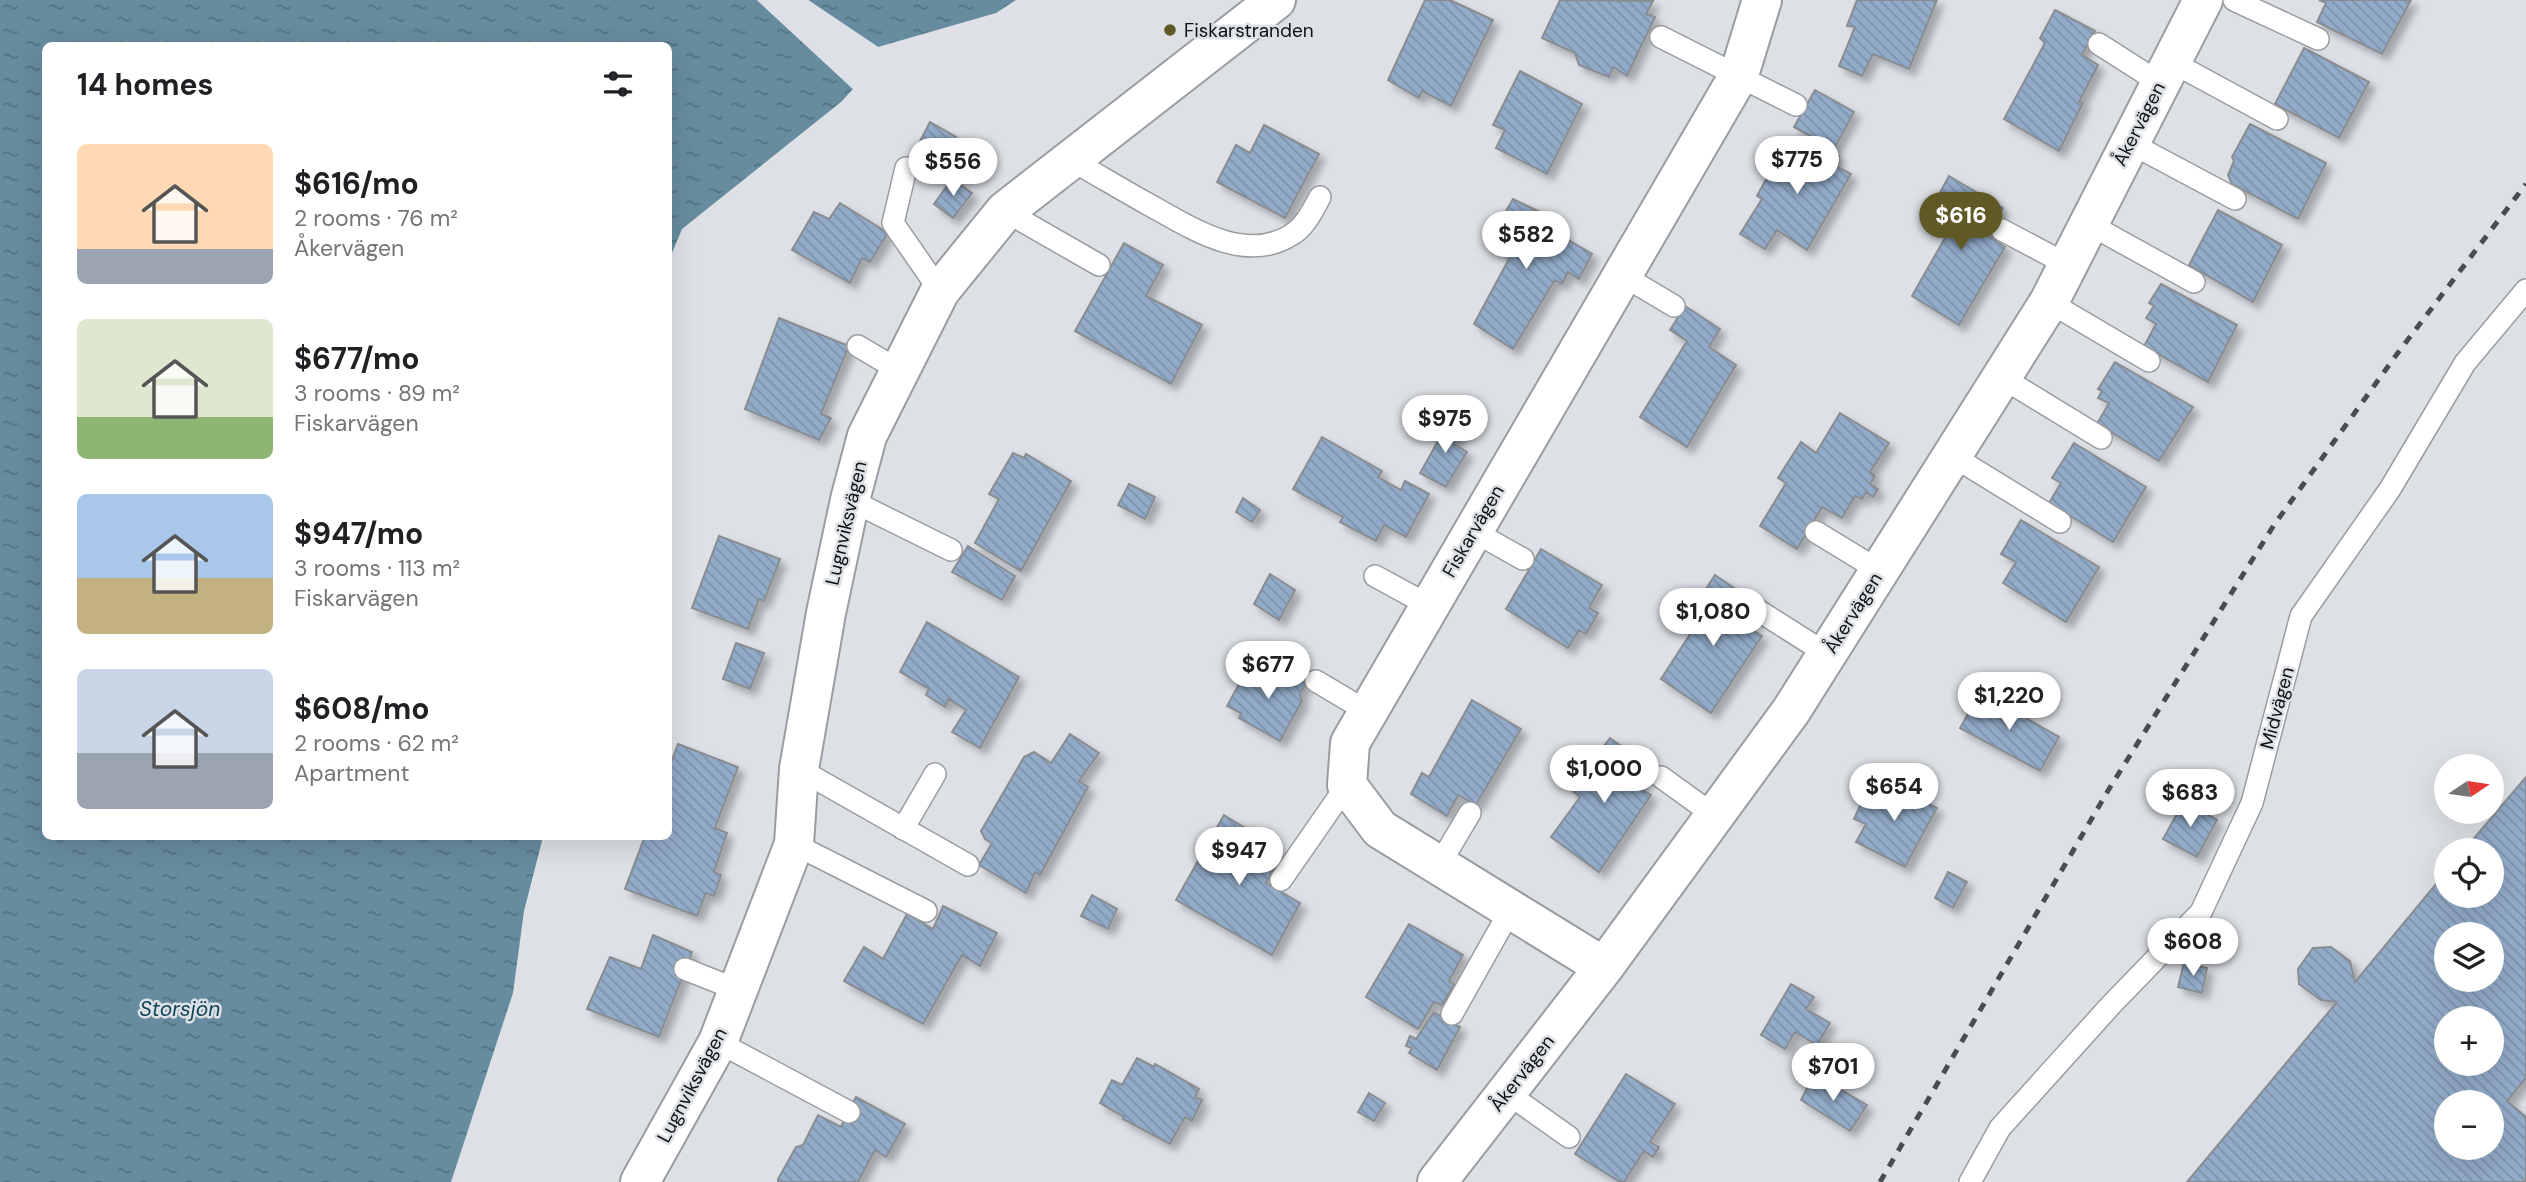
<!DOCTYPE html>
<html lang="en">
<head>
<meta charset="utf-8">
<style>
	:root { --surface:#fff; --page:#f2f2f2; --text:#202124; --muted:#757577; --accent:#605825 }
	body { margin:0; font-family:"DM Sans",sans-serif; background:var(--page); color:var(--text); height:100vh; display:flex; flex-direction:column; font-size:26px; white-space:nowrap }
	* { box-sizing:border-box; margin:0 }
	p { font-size:23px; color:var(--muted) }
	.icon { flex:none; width:38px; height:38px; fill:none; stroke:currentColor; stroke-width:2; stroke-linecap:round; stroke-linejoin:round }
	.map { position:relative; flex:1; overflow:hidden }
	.drawer { position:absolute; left:42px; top:42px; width:630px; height:798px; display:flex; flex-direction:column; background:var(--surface); border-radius:10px; box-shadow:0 7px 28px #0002 }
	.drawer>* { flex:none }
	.needle { width:46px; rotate:77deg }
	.tools { position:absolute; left:2434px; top:754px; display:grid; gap:14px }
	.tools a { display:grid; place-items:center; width:70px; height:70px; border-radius:50%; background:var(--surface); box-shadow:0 7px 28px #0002; font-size:35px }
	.price { position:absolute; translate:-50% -60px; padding:0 16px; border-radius:24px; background:#fff; color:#222; font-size:23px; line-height:46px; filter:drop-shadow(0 2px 4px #0008) }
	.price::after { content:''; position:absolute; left:50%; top:42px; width:21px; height:16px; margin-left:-10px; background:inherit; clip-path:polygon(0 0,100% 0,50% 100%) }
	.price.selected { background:var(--accent); color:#fff }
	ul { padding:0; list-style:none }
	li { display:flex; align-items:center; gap:21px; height:175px; padding:0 35px }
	li span { display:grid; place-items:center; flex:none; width:196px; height:140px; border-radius:10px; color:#555 }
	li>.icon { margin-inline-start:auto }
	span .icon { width:84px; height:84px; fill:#fffc; stroke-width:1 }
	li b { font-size:30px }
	h2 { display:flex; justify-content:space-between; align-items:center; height:84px; padding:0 35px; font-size:30px }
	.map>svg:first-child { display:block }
	.water { fill:url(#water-ripples) }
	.pier { fill:#dde1e6 }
	.building { fill:url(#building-back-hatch); stroke:#898d91; stroke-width:2; fill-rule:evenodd; filter:url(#shadow) }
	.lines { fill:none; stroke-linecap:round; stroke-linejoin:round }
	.lane-casing { stroke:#999da1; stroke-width:24 }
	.street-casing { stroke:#999da1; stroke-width:42 }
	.lane { stroke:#fff; stroke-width:21 }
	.street { stroke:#fff; stroke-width:38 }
	.rail { stroke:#4b4c4f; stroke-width:5; stroke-dasharray:9 9; stroke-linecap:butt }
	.poi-dot { fill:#605825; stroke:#dde1e6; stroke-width:2.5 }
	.labels { text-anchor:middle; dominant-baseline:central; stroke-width:5; stroke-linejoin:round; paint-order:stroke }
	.poi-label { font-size:19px; fill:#0f1012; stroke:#dde1e6; text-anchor:start }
	.street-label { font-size:19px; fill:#0f1012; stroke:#dde1e6 }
	.water-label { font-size:21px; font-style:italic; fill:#104359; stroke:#dde1e6 }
</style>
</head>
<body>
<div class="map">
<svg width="2526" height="1182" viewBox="0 0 2526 1182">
	<defs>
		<pattern id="water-ripples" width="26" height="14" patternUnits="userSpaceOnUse" patternTransform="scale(1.75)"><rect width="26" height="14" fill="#678c9f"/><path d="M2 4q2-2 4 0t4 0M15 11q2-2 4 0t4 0" fill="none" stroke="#537180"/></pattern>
		<pattern id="building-back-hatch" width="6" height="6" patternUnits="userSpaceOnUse" patternTransform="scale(1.75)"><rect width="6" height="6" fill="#92abc8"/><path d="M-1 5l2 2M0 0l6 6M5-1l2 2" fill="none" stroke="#7d92ab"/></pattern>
		<filter id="shadow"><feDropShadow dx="6" dy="6" stdDeviation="3.5" flood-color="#0004"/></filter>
	</defs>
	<rect width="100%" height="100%" fill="#dde1e6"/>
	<path class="water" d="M0,0H757L853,89L841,102L682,229L669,260L668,46H46V836L543,837L524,911L513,993L451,1182H0Z
		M808,0H1016L996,13L878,47Z"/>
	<path class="pier" d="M757,0H762L855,86L853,89Z
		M805,0H808L878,47L876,50Z"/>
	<path class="building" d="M1425,0H1450L1493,20L1451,106L1422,91L1419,98L1388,80Z
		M1560,0L1653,1L1646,14L1655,17L1627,76L1613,67L1609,77L1579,65L1575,53L1542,38Z
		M1857,0H1937L1909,69L1873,54L1862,76L1839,66L1855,27L1847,26Z
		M2319,0H2411L2382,54L2317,22L2326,3Z
		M2055,10L2095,31L2082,55L2098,65L2079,102L2083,103L2059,151L2004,119L2045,43L2040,38Z
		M2304,48L2369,82L2339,138L2275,104Z
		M1520,71L1582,104L1547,174L1496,148L1505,130L1493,125Z
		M1815,90L1854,112L1834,149L1794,127Z
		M930,122L956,137L940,169L913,155Z
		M2250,124L2326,163L2298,219L2232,184L2228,175L2234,161L2232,157Z
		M1264,125L1319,154L1285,218L1217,182L1236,145L1250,153Z
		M1788,139L1810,152L1816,143L1839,156L1834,165L1851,174L1807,250L1777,230L1765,249L1740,234L1762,199L1757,196Z
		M1949,176L2003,208L1987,235L2005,247L1959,325L1912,296L1954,222L1931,209Z
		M952,179L972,193L953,218L934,204Z
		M1513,199L1554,219L1548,228L1592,254L1579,279L1568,272L1562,284L1555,280L1513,349L1474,324L1510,257L1487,243Z
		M840,203L888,233L870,262L862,258L850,283L792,250L814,212L829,219Z
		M2218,210L2282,245L2253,302L2189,265Z
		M1124,243L1163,265L1146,296L1202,325L1171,384L1075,331Z
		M2161,284L2237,325L2208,382L2144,346L2156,324L2146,318L2154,306L2149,303Z
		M1685,306L1720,329L1709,347L1736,365L1687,447L1640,417L1687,341L1670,330Z
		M779,318L849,346L821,414L831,418L819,440L745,409Z
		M2115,362L2193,407L2159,461L2097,424L2109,403L2098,398L2102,391L2098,389Z
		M1840,413L1889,443L1870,472L1875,476L1870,484L1878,489L1873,497L1866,492L1862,499L1855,496L1842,518L1822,507L1797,549L1760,526L1786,483L1778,478L1801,442L1816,453Z
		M1451,418L1465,425L1454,444L1467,452L1446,487L1420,473Z
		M1322,437L1382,471L1378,477L1401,490L1405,481L1429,494L1406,537L1384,525L1376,541L1340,522L1343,517L1293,489Z
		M2074,443L2146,487L2113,542L2049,503L2061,483L2052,478Z
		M1013,453L1024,458L1026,454L1071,481L1021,571L975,543L999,499L989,494Z
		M1129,484L1155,497L1145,519L1118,505Z
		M1243,498L1260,510L1252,522L1236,512Z
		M2021,520L2099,567L2066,622L2003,583L2016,562L2001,554Z
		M719,536L780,559L764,601L759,599L748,629L692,608Z
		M968,546L1015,576L1002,600L952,572Z
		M1541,549L1602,585L1589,608L1598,613L1586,634L1579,630L1568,648L1506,609Z
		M1270,574L1295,590L1279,620L1254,604Z
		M1715,575L1750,599L1735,619L1762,636L1711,713L1661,679L1709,605L1700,598Z
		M927,622L1019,677L980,748L952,732L966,710L948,699L945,707L926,695L929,689L900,672Z
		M736,643L764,653L750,689L723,679Z
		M1248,668L1260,675L1264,669L1283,681L1288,675L1296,673L1304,677L1305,686L1300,693L1302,701L1280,741L1239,718L1241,713L1227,706Z
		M1980,692L2059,737L2040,771L1960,728Z
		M1472,700L1521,729L1476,805L1458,795L1447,816L1411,794L1422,773L1429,777Z
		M1070,734L1099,753L1079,781L1088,787L1040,875L1035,872L1026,893L979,865L992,843L985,839L981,831L1024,757L1034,752L1051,763Z
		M1610,738L1650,767L1636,786L1651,795L1599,872L1551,837L1580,797L1570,789Z
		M678,744L738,767L715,828L727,833L714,872L721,875L714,896L706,893L697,916L625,889L645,836H668V770Z
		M2526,777V1078L2507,1101L2526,1117V1182H2187L2337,1002L2321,1000L2299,984L2298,969L2313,948L2331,947L2350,961L2355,982L2446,872V896H2492V850H2464ZM2446,934H2492V980H2446ZM2446,1018H2492V1064H2446ZM2446,1102H2492V1148H2446Z
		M1888,783L1937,808L1905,867L1856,842L1866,824L1854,819L1866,793L1879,799Z
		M2184,801L2217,820L2197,857L2163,839Z
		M1224,815L1277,848L1266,865L1274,869L1266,883L1300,903L1272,955L1176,900Z
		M1948,872L1967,882L1953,908L1935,898Z
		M1092,895L1117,909L1108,929L1081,916Z
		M943,906L997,933L980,966L962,955L923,1024L844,981L864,947L883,959L907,914L933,929Z
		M1409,924L1463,955L1449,981L1454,984L1442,1005L1434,1002L1418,1029L1366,997Z
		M653,935L692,952L659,1037L587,1009L610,957L641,969Z
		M2184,963L2207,968L2202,993L2178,987Z
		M1791,984L1814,997L1806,1009L1830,1023L1817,1045L1795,1032L1785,1049L1761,1035Z
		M1434,1012L1460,1027L1437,1070L1409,1053L1412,1048L1406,1046L1410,1036L1416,1039Z
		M1137,1058L1154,1067L1155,1064L1199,1089L1195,1097L1202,1100L1192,1121L1185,1117L1170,1144L1123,1119L1124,1117L1100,1103L1112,1080L1122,1085Z
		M1626,1074L1675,1104L1650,1142L1659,1147L1653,1157L1644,1151L1624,1182H1620L1575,1154Z
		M1814,1074L1867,1105L1850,1131L1801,1100Z
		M1369,1093L1385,1103L1374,1121L1358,1112Z
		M856,1097L905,1124L886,1157L875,1150L858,1182H778V1179L796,1147L803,1145L818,1115L841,1127Z"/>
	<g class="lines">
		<defs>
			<path id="lane" d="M2234,0L2318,39
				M1661,37L1796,105
				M2099,44L2160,83
				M2170,61L2277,119
				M2130,143L2235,199
				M1071,160C1096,174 1121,189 1146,203C1188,226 1244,265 1291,235C1305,227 1313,210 1320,197
				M906,168L893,223L940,291
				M1005,211L1099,265
				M2089,224L2194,282
				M2002,230L2068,265
				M1622,275L1674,306
				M2049,302L2149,361
				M858,346L900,371
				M2001,377L2101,438
				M1951,455L2060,522
				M850,500L951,550
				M1473,531L1523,559
				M1816,532L1880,571
				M1375,576L1430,606
				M1756,609L1827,654
				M1316,681L1368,712
				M799,769L968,865
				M1661,777L1715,816
				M903,829L935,774
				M794,844L926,911
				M1439,865L1470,813
				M1281,880L1347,785
				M685,969L738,990
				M1452,1014L1511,909
				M718,1042L849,1112
				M1507,1093L1569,1137
				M1970,1182L2000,1128L2111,1005L2201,912L2252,803L2301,616L2390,489L2465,363L2526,290"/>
			<path id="street" d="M1604,967L1380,829L1347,785L1350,743L1739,75L1762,0
				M640,1182L718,1042L794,844L799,769L826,613L850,500L867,436L940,291L1005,211L1276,0
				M1437,1182L1604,967L1791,711L2049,302L2203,0"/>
		</defs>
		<use href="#lane" class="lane-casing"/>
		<use href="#street" class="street-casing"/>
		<use href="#lane" class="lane"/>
		<use href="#street" class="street"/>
		<path class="rail" d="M1880,1182L2109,789L2274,525L2397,354L2526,184"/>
	</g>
	<circle class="poi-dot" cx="1170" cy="30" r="7"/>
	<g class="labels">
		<g class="poi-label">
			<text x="1184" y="30">Fiskarstranden</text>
		</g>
		<g class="street-label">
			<text transform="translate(2139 124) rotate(-63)">Åkervägen</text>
			<text transform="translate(846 523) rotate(-77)">Lugnviksvägen</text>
			<text transform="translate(1473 531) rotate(-60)">Fiskarvägen</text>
			<text transform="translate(1853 613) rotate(-58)">Åkervägen</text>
			<text transform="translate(2277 708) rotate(-75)">Midvägen</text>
			<text transform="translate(1522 1073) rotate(-52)">Åkervägen</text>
			<text transform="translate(692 1085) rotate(-62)">Lugnviksvägen</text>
		</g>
		<g class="water-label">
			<text x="180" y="1009">Storsjön</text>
		</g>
	</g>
</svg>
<div class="tools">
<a><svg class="needle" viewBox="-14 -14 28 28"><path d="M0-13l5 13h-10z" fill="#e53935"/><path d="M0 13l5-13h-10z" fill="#757577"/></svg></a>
<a><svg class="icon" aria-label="locate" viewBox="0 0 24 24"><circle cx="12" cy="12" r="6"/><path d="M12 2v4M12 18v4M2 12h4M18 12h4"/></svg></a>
<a><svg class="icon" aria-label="layers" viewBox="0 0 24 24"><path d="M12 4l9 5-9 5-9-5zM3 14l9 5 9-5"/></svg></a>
<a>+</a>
<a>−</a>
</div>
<b class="price" style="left:1797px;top:196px">$775</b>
<b class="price" style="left:953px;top:198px">$556</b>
<b class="price selected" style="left:1961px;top:252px">$616</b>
<b class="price" style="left:1526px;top:271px">$582</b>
<b class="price" style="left:1445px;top:455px">$975</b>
<b class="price" style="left:1713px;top:648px">$1,080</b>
<b class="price" style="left:1268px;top:701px">$677</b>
<b class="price" style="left:2009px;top:732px">$1,220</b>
<b class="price" style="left:1604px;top:805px">$1,000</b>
<b class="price" style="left:1894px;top:823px">$654</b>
<b class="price" style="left:2190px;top:829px">$683</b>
<b class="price" style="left:1239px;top:887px">$947</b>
<b class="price" style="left:2193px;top:978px">$608</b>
<b class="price" style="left:1833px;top:1103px">$701</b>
<section class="drawer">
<h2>14 homes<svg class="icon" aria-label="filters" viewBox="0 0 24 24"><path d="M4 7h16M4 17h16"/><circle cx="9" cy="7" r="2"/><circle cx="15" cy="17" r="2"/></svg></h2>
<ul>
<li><span style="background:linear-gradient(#ffd9b3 75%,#9aa5b1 0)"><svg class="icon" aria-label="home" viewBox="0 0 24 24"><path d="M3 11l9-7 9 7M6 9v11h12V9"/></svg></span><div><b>$616/mo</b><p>2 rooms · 76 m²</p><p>Åkervägen</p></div></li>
<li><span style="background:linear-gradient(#dfe7d0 70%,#8fb573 0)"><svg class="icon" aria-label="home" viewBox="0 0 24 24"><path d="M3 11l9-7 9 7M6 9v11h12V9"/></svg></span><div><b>$677/mo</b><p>3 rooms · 89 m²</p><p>Fiskarvägen</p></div></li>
<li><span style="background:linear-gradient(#a9c7e8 60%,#c2b280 0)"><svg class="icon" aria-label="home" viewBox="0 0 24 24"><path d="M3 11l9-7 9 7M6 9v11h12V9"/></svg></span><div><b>$947/mo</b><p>3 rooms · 113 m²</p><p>Fiskarvägen</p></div></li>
<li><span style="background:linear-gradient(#c9d6e8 60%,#9aa5b1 0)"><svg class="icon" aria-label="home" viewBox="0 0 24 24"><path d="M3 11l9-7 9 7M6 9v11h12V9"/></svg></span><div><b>$608/mo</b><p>2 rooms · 62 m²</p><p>Apartment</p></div></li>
</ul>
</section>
</div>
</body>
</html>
